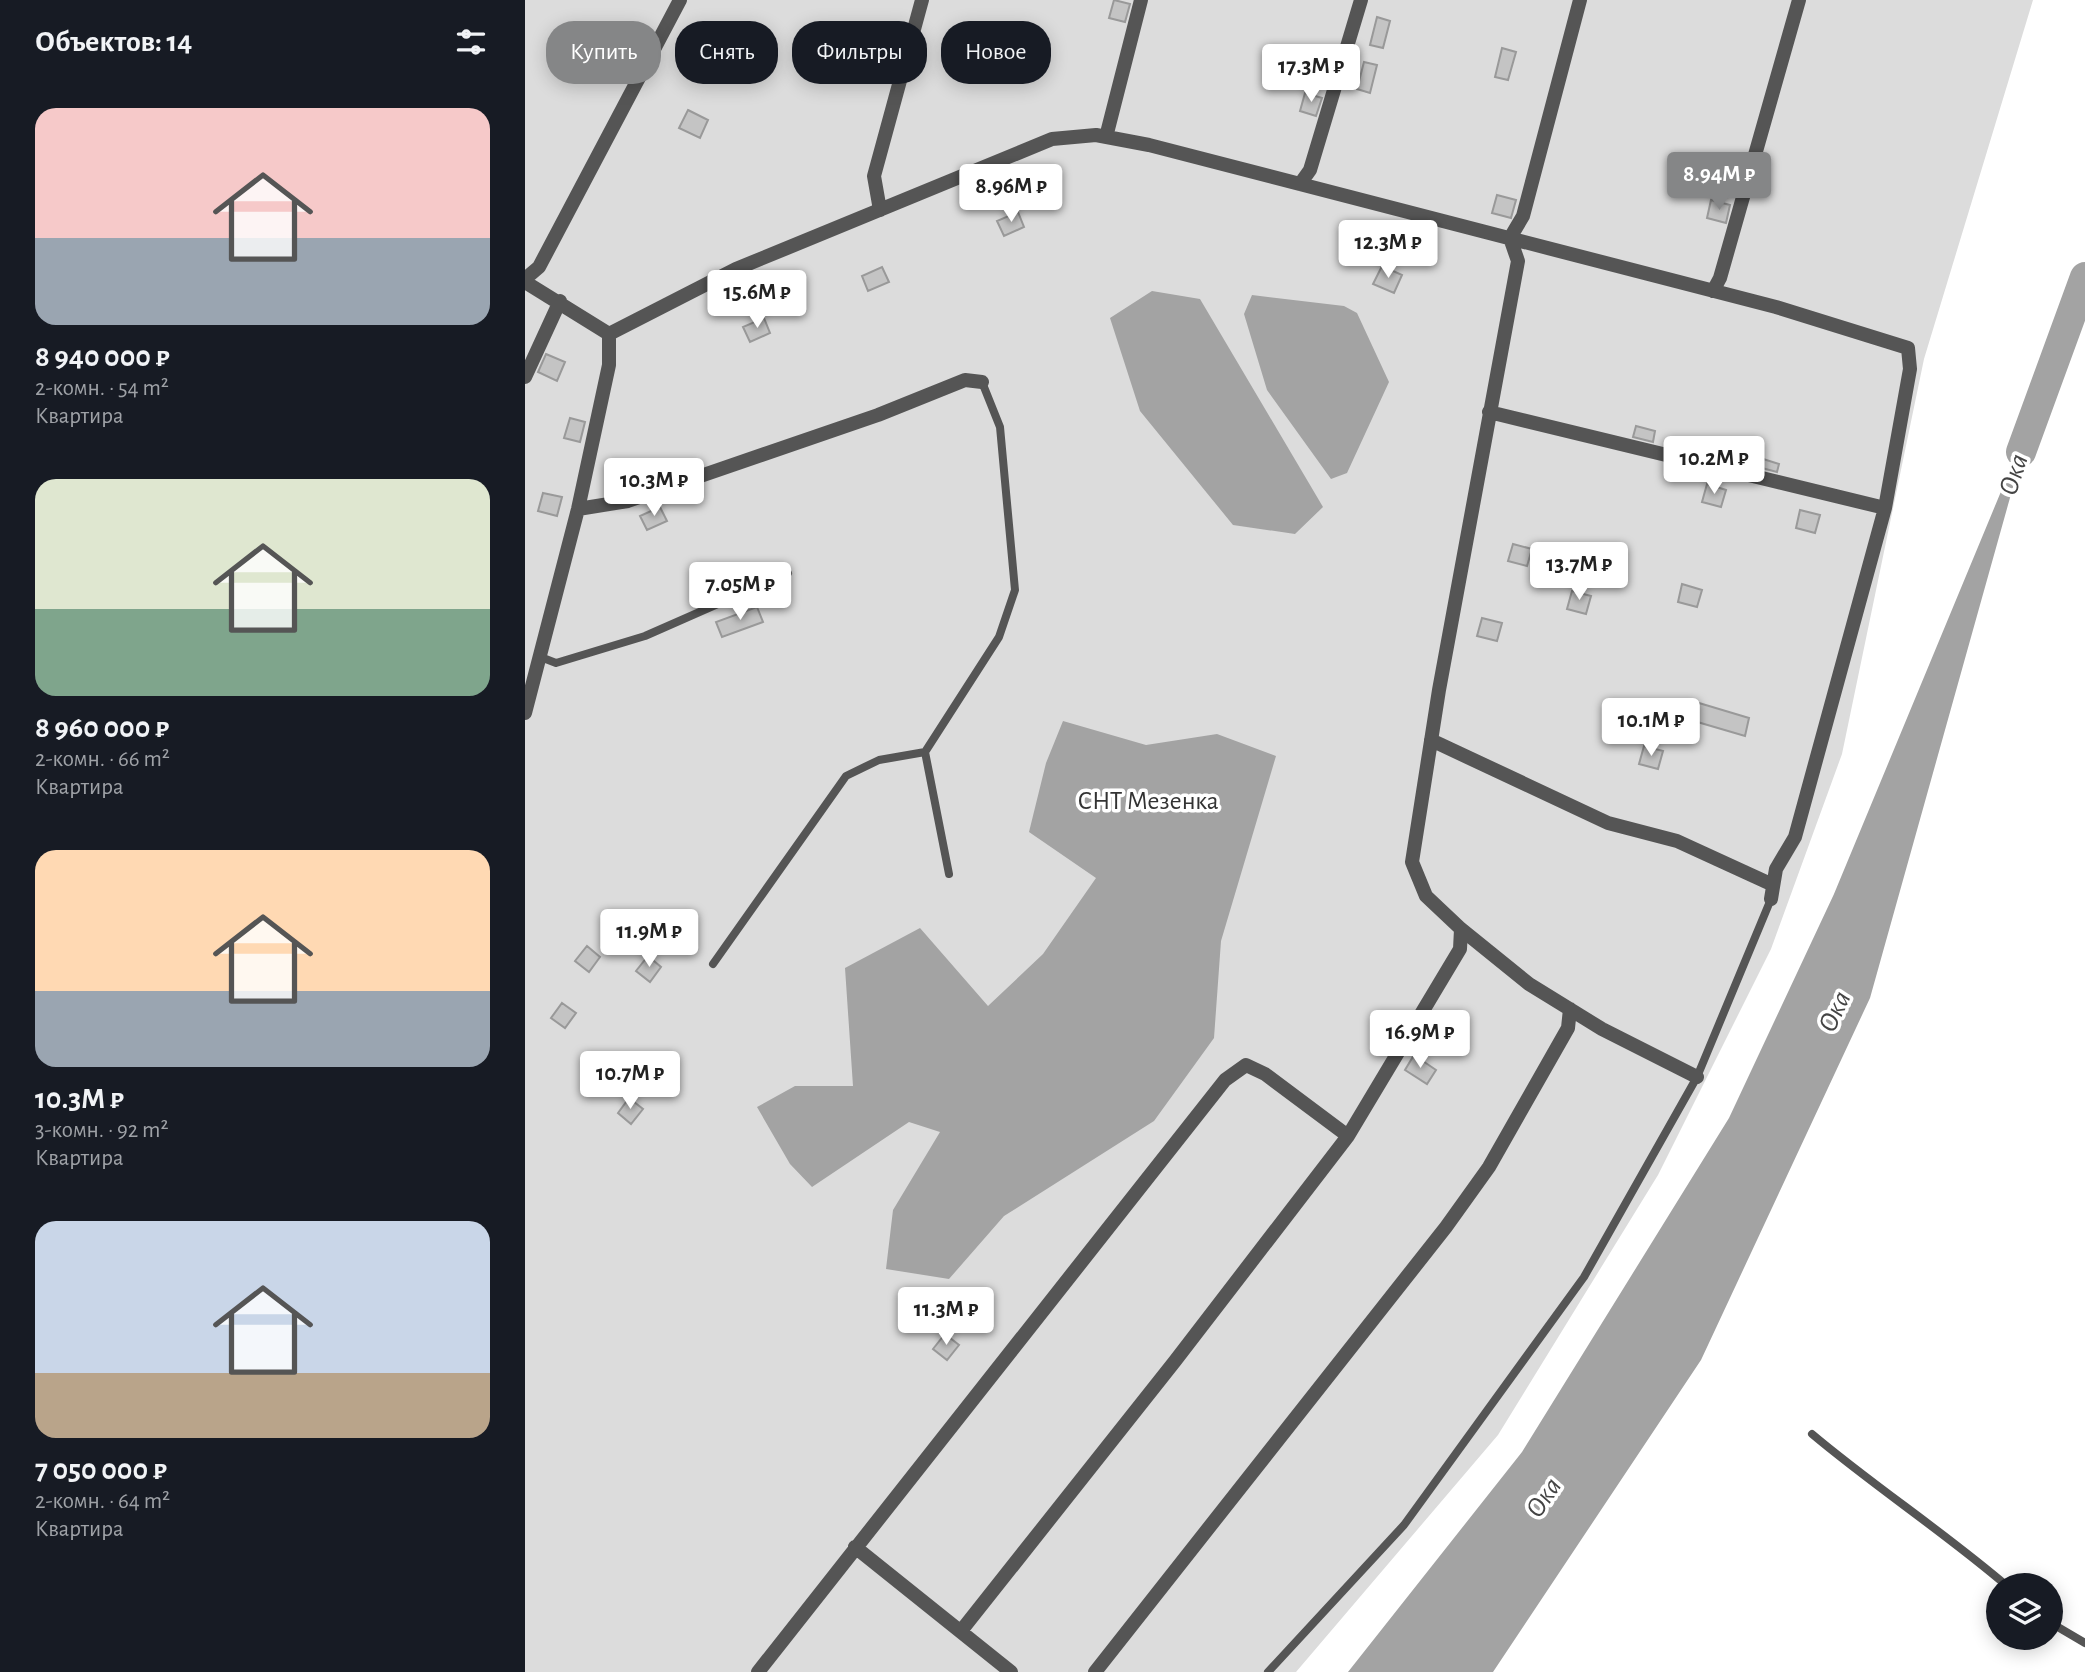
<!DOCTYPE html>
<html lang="ru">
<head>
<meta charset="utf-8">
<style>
	:root { --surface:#171b24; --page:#20242c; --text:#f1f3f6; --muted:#9ea1a6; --accent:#858687 }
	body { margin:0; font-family:"Alegreya Sans",sans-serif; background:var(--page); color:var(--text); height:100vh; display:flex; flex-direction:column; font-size:26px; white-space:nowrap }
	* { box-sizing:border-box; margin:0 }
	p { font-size:23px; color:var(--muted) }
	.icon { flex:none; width:38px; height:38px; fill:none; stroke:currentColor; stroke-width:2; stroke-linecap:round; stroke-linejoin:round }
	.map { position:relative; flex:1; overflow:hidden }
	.panel { display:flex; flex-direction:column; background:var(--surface); width:525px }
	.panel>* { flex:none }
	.hud { position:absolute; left:21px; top:21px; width:665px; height:63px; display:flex; gap:14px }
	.tools { position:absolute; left:1461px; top:1573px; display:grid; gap:14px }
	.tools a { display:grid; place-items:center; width:77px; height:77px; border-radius:50%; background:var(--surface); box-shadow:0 4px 18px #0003; font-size:35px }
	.price { position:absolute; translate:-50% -60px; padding:0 16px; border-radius:7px; background:#fff; color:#222; font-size:23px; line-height:46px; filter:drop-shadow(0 2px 4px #0008) }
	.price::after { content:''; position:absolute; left:50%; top:42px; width:21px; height:16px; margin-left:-10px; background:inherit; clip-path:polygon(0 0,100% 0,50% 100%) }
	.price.on { background:var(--accent); color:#fff }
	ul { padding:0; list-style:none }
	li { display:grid; align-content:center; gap:14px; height:371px; padding:0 35px }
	li span { display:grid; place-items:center; height:217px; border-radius:21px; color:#555 }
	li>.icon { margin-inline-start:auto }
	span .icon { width:126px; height:126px; fill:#fffc; stroke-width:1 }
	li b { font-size:30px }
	h2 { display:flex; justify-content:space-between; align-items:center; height:84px; padding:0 35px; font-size:30px }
	.chip { padding:0 24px; border-radius:28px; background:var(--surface); box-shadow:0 4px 18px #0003; font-size:24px; line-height:63px }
	.chip.on { background:var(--accent); color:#fff }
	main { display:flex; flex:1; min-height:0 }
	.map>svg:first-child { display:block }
	.green { fill:#dcdcdc }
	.water { fill:#a3a3a3 }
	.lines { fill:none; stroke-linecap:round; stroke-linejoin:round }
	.river { stroke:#a3a3a3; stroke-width:30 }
	.building { fill:#c4c4c4; stroke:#999; stroke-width:2 }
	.service { stroke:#555; stroke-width:8 }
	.minor { stroke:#555; stroke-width:14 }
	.labels { text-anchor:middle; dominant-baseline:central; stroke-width:7; stroke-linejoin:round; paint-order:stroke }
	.park-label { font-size:26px; fill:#333; stroke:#fff }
	.water-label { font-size:28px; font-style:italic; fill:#444; stroke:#fff }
</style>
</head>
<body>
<main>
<section class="panel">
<h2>Объектов: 14<svg class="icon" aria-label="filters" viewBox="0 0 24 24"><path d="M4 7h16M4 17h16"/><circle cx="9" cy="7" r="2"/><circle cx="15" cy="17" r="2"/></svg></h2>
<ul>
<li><span style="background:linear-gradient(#f6c9c9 60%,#9aa5b1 0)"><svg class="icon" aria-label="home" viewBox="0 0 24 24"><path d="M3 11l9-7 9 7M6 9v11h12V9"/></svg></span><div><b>8 940 000 ₽</b><p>2-комн. · 54 m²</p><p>Квартира</p></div></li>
<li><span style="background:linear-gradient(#dfe7d0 60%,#7fa58c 0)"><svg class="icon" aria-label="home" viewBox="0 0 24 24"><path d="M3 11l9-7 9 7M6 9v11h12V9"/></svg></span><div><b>8 960 000 ₽</b><p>2-комн. · 66 m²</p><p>Квартира</p></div></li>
<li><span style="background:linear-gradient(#ffd9b3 65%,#9aa5b1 0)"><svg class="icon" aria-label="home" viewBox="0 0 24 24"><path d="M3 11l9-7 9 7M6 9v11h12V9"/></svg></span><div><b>10.3M ₽</b><p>3-комн. · 92 m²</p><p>Квартира</p></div></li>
<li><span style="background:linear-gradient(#c9d6e8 70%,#b9a48a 0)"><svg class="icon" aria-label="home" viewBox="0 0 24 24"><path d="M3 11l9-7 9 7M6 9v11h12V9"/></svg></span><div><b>7 050 000 ₽</b><p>2-комн. · 64 m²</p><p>Квартира</p></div></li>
</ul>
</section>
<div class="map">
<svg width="1560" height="1672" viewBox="0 0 1560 1672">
	<rect width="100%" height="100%" fill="#fff"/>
	<path class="green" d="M0,0H1508L1399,359L1317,754L1246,949L1133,1175L973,1435L771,1672H0Z"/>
	<path class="water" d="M627,291L675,299L798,507L770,534L708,525L615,411L585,318Z
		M727,295L819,306L832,313L864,382L822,473L806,479L742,390L719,314Z
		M1509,412L1345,998L1176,1360L968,1672H823L997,1452L1204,1118L1309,894Z
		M538,721L621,745L692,734L751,756L696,941L689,1038L629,1121L479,1216L424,1279L361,1269L368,1210L415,1132L384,1122L287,1187L265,1164L232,1107L270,1086H328L320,968L395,928L463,1006L518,954L571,878L504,832L521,763Z"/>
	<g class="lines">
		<path class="river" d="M1496,452L1560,277"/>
	</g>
	<path class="building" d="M589,0L605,4L600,22L584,18Z
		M852,17L865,21L858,48L845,45Z
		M977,48L991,52L983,80L970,77Z
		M839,62L852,65L845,93L832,89Z
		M780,93L797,98L791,116L775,111Z
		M163,110L183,120L175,138L154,128Z
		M972,195L991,200L986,218L967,213Z
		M1186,200L1205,205L1201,223L1182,218Z
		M493,212L499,227L479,236L472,221Z
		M857,266L877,275L869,293L848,284Z
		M357,267L364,282L343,291L337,276Z
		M239,318L245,333L225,342L218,327Z
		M21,354L40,362L32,381L13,372Z
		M45,418L60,422L55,442L39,438Z
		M1111,426L1130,431L1128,442L1108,437Z
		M1235,458L1254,464L1252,472L1233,467Z
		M1182,484L1201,490L1196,507L1177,502Z
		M18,493L37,497L32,516L13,511Z
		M135,507L142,521L122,530L115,516Z
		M1275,510L1295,515L1290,533L1271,528Z
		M988,544L1007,549L1002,566L983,561Z
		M1157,584L1177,590L1172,607L1153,602Z
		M1047,591L1066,596L1061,614L1042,609Z
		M232,607L238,622L197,637L191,622Z
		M957,618L977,623L972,641L952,636Z
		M1174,703L1224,718L1220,736L1169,721Z
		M1119,746L1138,751L1133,769L1114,764Z
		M62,946L75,957L64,972L50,961Z
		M123,956L136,967L125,982L111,971Z
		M37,1003L51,1013L40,1028L26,1018Z
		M889,1055L911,1070L902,1084L880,1070Z
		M104,1098L118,1109L106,1124L93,1113Z
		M420,1334L434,1345L422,1360L408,1349Z"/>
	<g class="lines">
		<path class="service" d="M13,656L31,663L120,636L263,573
			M424,874L400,752L474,637L490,590L475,427L457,382
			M188,964L321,776L354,760L400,752
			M1287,1434C1350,1487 1419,1532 1482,1586
			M1526,1623L1560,1643
			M743,1672L879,1525L1059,1277L1172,1077L1246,899"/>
		<path class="minor" d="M1055,0L998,216L985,238L993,261L914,690L887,862L901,896L936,929L1004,984L1077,1029L1172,1077
			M581,137L616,0
			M775,184L785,170L836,0
			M355,210L349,176L397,0
			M0,279L14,267L155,0
			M0,282L84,334L211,269L527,139L571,135L624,145L1251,307L1383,348L1385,369L1360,508L964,412
			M1188,291L1195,278L1274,0
			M0,377L35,301
			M53,509L103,501L353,415L440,380L457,382
			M0,713L53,509L84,365V334
			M906,740L1083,823L1152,841L1248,885
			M1246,899L1251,869L1270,837L1360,508
			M330,1547L486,1672
			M436,1631L650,1361L823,1136L935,949L936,929
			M233,1672L700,1080L721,1065L740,1074L823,1136
			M570,1672L921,1227L964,1167L1043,1028L1045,1009"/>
	</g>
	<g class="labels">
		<g class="park-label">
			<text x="623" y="801">СНТ Мезенка</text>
		</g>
		<g class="water-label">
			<text transform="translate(1489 475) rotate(-72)">Ока</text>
			<text transform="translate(1310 1012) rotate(-65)">Ока</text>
			<text transform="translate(1019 1498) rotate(-56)">Ока</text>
		</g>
	</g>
</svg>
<div class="tools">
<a><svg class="icon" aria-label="layers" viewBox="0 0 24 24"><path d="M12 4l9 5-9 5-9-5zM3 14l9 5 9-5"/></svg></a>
</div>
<b class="price" style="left:786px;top:104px">17.3M ₽</b>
<b class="price on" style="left:1194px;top:212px">8.94M ₽</b>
<b class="price" style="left:486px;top:224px">8.96M ₽</b>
<b class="price" style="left:863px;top:280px">12.3M ₽</b>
<b class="price" style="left:232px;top:330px">15.6M ₽</b>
<b class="price" style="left:1189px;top:496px">10.2M ₽</b>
<b class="price" style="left:129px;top:518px">10.3M ₽</b>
<b class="price" style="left:1054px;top:602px">13.7M ₽</b>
<b class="price" style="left:215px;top:622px">7.05M ₽</b>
<b class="price" style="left:1126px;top:758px">10.1M ₽</b>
<b class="price" style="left:124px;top:969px">11.9M ₽</b>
<b class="price" style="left:895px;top:1070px">16.9M ₽</b>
<b class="price" style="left:105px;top:1111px">10.7M ₽</b>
<b class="price" style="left:421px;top:1347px">11.3M ₽</b>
<div class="hud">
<a class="chip on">Купить</a>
<a class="chip">Снять</a>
<a class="chip">Фильтры</a>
<a class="chip">Новое</a>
</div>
</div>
</main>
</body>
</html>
